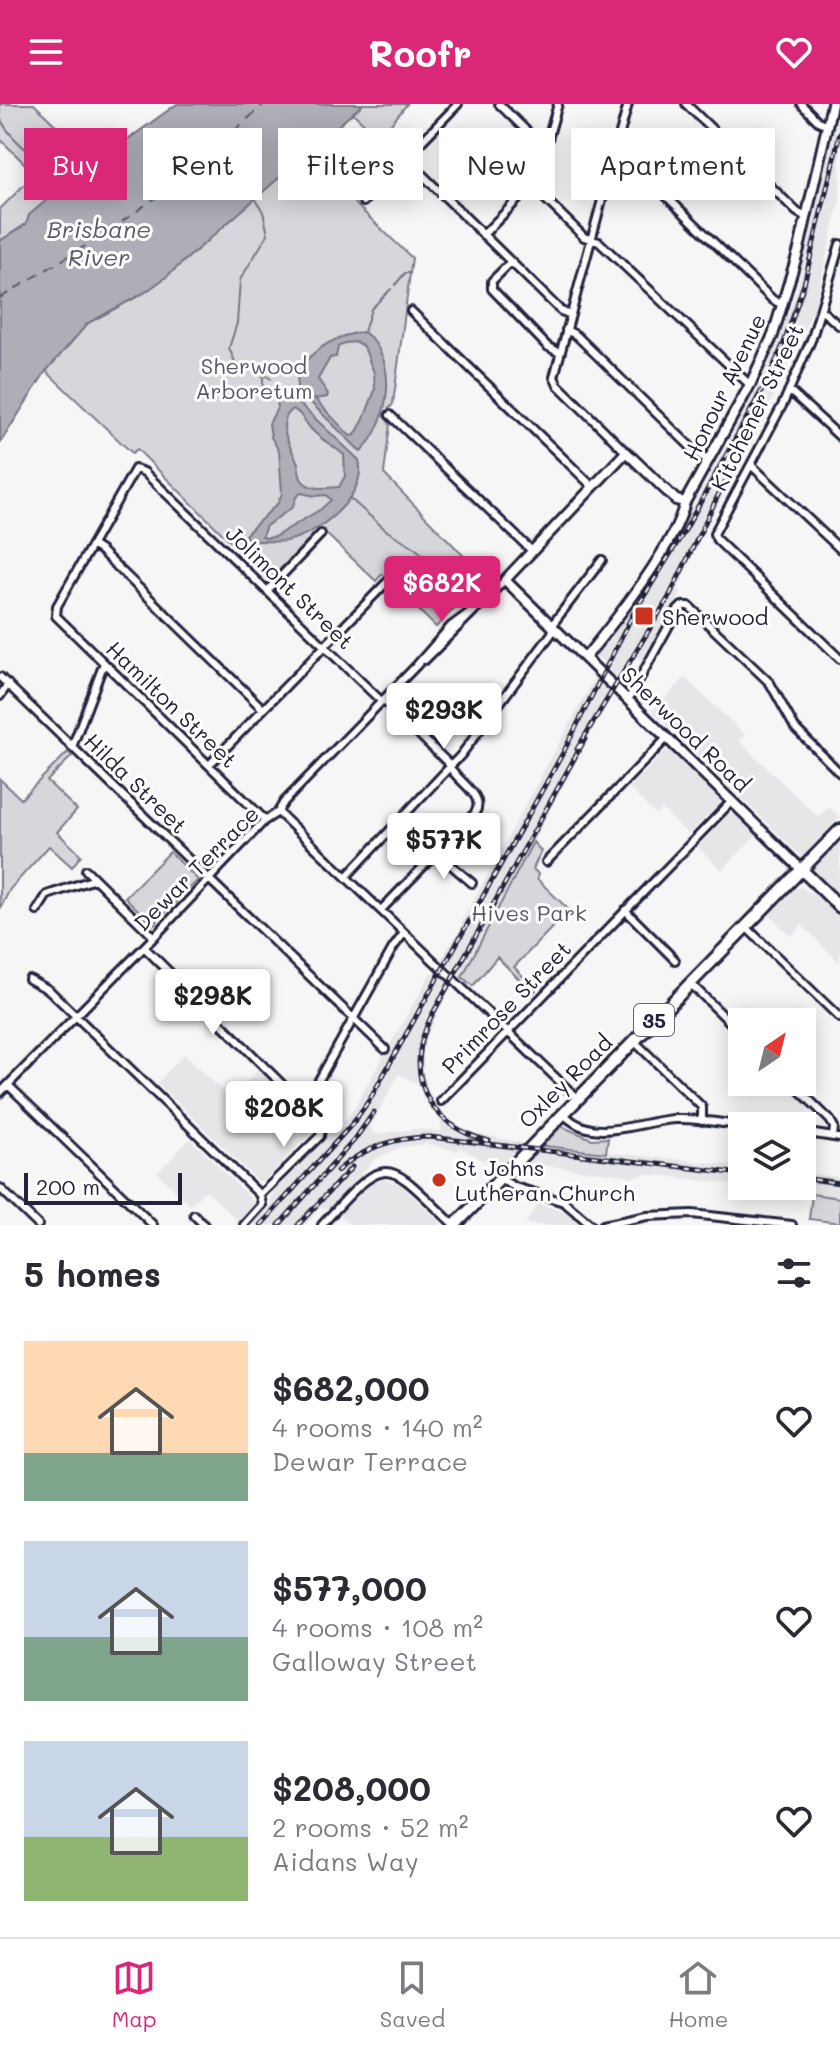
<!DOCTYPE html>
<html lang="en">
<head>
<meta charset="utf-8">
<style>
	:root { --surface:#fff; --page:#f7f7f7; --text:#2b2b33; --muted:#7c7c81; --line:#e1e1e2; --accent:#db2777 }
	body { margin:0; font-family:Mali,sans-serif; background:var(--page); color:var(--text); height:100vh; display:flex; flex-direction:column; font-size:30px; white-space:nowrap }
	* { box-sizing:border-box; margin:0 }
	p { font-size:26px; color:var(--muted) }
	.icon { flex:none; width:44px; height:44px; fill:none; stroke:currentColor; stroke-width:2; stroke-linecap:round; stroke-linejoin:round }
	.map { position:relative; height:1121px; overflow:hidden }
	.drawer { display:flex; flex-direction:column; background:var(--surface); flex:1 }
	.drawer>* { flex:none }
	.hud { position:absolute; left:24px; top:24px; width:792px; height:72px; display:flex; gap:16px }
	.needle { width:52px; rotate:35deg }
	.tools { position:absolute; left:728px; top:904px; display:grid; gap:16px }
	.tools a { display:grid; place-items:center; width:88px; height:88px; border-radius:0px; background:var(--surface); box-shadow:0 4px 20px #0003; font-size:40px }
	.scale { position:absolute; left:24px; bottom:20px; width:158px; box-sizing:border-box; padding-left:8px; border:4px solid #22223b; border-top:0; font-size:22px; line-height:28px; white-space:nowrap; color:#22223b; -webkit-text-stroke:6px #fff; paint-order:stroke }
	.price { position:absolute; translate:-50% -68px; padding:0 18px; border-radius:8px; background:#fff; color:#222; font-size:26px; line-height:52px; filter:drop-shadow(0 2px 4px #0008) }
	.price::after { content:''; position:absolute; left:50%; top:48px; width:24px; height:18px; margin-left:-12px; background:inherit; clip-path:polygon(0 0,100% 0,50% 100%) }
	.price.active { background:var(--accent); color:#fff }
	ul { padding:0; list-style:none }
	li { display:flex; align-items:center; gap:24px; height:200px; padding:0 24px }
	li span { display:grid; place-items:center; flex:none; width:224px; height:160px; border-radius:0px; color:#555 }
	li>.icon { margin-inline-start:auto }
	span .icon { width:96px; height:96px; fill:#fffc; stroke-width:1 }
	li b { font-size:34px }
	h2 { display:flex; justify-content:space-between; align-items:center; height:96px; padding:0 24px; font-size:34px }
	.chip { padding:0 28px; border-radius:0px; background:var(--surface); box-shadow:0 4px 20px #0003; font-size:28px; line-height:72px }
	.chip.active { background:var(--accent); color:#fff }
	header { display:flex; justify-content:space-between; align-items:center; height:104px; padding:0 24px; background:var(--accent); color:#fff; font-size:36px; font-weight:800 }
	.tab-bar { display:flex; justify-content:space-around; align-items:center; height:112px; border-top:2px solid var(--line); background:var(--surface); font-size:22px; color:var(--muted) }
	.tab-bar a { display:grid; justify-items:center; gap:4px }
	.tab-bar .active { color:var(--accent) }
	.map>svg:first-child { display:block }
	.built { fill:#e6e6e9; fill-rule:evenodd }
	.green { fill:#d7d7db; stroke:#7c7c8b; stroke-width:2 }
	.water { fill:#aeaeb7; stroke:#767685; stroke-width:2; fill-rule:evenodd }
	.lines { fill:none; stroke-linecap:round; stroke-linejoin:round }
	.stream { stroke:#767685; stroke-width:2 }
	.ferry { stroke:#5a5a6d; stroke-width:2; stroke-dasharray:10 8; stroke-linecap:butt }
	.minor-casing { stroke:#22223b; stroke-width:12 }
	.tertiary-casing { stroke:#22223b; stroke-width:14 }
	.primary-casing { stroke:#22223b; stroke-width:16 }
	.minor { stroke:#fff; stroke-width:6 }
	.tertiary { stroke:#fff; stroke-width:8 }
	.primary { stroke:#fff; stroke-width:10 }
	.rail-casing { stroke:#22223b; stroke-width:5 }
	.rail { stroke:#fff; stroke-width:2; stroke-dasharray:6; stroke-linecap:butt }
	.poi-dot { fill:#c8321e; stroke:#fff; stroke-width:3 }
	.labels { text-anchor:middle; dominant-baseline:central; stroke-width:6; stroke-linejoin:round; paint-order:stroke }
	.shield { fill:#fff; stroke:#646476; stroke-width:2 }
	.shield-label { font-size:20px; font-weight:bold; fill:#22223b }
	.park-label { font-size:22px; fill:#58586b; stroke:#fff }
	.street-label { font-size:22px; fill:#22223b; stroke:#fff }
	.poi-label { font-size:22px; fill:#22223b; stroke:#fff; text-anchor:start }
	.water-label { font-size:24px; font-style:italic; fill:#5a5a6d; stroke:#fff }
</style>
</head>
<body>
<header><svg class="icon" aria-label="menu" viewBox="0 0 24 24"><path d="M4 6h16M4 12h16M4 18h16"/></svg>Roofr<svg class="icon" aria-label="heart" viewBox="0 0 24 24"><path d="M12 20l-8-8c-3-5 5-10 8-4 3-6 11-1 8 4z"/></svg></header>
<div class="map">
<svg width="840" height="1121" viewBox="0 0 840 1121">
	<rect width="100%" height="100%" fill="#f6f6f7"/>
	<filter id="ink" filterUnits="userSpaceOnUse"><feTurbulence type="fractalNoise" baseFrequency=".0125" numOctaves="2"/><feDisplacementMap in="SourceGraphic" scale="16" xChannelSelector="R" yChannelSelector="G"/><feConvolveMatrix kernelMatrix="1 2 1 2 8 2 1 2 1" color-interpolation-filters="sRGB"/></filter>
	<g filter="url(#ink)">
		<path class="built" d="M840,2V95L814,204L755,333L700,434L678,485L681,490L671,507L666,504L664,506L670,510L646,558L636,552L622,576H619L609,567L610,564L603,561L605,558L595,552L639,492L642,493L646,485L644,484L681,424L763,273L797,186Z
			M595,573L611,591L462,873L442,854L461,824L462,817Z
			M685,574L745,631L739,637L818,713L829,703L840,713L802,753L652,607Z
			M665,647L670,648L720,695V700L688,730L662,705L656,711L629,684Z
			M734,710L756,732L722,766L697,743L728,711Z
			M840,736V794L814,768L813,763Z
			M801,783L816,791L840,814V859L802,821L791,832L768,810L793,786Z
			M431,869H437L450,881L423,941V967L430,991L444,1011L458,1022L473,1029L524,1039L497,1064L460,1044L457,1047L426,1040L401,1043L374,1056L328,1105L320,1104L305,1121H253L270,1102L272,1089L331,1029L340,1024L354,1004ZM399,970L417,979L428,1002L441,1018V1027L416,1025L375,1030L370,1023Z
			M184,950L230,995L258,966L314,1022V1026L264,1077H258L157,979Z
			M190,1035L256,1100L239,1118L206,1086L190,1101L157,1069Z
			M536,1041L742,1062V1081L646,1070L629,1074L628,1071L529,1060L530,1047Z
			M802,1069L840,1073V1094L792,1085L793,1082H802Z
			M384,1075L401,1081L440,1118L437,1121H350L339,1110L372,1079Z
			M538,1100L566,1108L580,1121H530L526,1118Z"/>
		<path class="green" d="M0,0H34L98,63L89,71L62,83L26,120L0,137V105L35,70L0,35Z
			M363,0H407L387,25L377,32L353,9Z
			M304,51L412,154L393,300L383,311L390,320L384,370L491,480L480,490L453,505L436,523L382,470L376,477L321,425L269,476L137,345L132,349L46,267L88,219L144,189L166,173Z
			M68,648L72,652L47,677L77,706L57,728L81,751L72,763L49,742L10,785L0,805V675L21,695Z
			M533,738L541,747L533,765L538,770L537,775L569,806L514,863L536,886L533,889L497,853L473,882L462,873Z
			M170,748L198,776L153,821L125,793Z
			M558,1021L592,1035L608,1034L606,1049L536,1041Z
			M812,1090L840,1094V1119L809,1115Z"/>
		<path class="water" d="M177,0H363L166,173L144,189L88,219L46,267L0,339V137L26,120L29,111L62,83L89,71L120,47V41Z
			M364,228C400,255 390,318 361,348L297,285C294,253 336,230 364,228ZM356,238L364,243L374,269L375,286L363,317L355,331L350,332L315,295L327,293L328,290L318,275L330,254L336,253L338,243L345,239Z
			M285,286L359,356C368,392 318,431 286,437C273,439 261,435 249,438L245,431L278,399L282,389L279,347L271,333L269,320L278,302L277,298ZM293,305C302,309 304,317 311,325C321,336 334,342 344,351L345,372L339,383C328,384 309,387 302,376C298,371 300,363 297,357C290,341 274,319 293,305ZM301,389L315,392L326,391L331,396L321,405L274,433L266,434L262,432L266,422L293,403L296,393Z"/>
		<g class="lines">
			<path class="stream" d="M0,14C14,43 46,56 62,83
				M254,92L263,108L268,130L240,176L237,219L229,244L236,260L255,265L271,275
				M395,181L405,169H409
				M364,228L371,205L391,185
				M263,271V286L266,289
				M349,394L353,397
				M354,398L387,427L411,441L422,450L427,462L439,469L470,477L489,486"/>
			<path class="ferry" d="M0,194L100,133L175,80L264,0"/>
			<defs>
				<path id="minor" d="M499,0L538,38L547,41
					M686,0L797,108L806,113
					M801,0L818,17L827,21
					M382,31L561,207L571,211
					M615,46L625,52L773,196L783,201
					M532,82L584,133L599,138L750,281
					M363,98L458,0
					M483,131L536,77L558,0
					M840,140L812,234L783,300L714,430L717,436L840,555
					M511,158L492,177V185L547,242L560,249
					M411,207L593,383
					M822,207L840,222
					M566,226L576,231L698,350L709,357
					M789,286L840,333
					M390,311L531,446
					M626,348L558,281L554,273L628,0
					M751,361L840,445
					M92,441L101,447L263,605
					M267,487L321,430
					M425,556L505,476
					M0,573L385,945
					M0,592L8,580
					M628,596L677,507L682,502H689L770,579L795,624L840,669
					M72,643L104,559
					M209,661L386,479
					M278,708L577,994
					M265,716L56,512L57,502L135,365L144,368L380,596L386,598L448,659C454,677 487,690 475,709L381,806
					M436,748L472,779
					M546,758L667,634
					M86,766L154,833
					M346,773L461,651L552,529L555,517L602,456
					M625,806L675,856
					M37,807L47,791L95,775
					M745,822L840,914
					M144,843L322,1020L320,1032L260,1091
					M29,875L49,886L260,1091
					M690,879L742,930
					M634,937L702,1003V1017
					M791,978L830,1016L834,1023L833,1033
					M8,981L153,1121
					M0,989L154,833L264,717L278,708L284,698L416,562L451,522L485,497
					M441,997L732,697
					M305,1001L393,844L404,829
					M563,1009C592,1042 638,1017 675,1015C698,1014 722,1019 744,1022
					M802,1028L840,1034
					M500,1075L515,1083L564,1098L591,1121
					M0,1084L38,1121
					M194,1111L204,1121
					M244,1121L262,1101L260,1091
					M322,1121C389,1046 385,1055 454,1121
					M603,1121L647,1112L692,1110L792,1121"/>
				<path id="tertiary" d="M685,398L676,396L626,348L505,476L801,765
					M585,554C615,517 675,442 685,398L750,281L773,231L799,145L832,0"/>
				<path id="primary" d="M801,765L840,803
					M455,1121L840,726"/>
			</defs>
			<use href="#minor" class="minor-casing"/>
			<use href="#tertiary" class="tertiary-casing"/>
			<use href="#primary" class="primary-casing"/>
			<use href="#minor" class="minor"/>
			<use href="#tertiary" class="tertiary"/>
			<use href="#primary" class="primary"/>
			<defs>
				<path id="rail" d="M577,645L669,493L724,379
					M489,1037C426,1022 402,968 432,911L585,635
					M337,1067C363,1044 395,1033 430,1033L742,1070
					M802,1074L840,1079
					M261,1121L353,1019L370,995L564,647L633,510L684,428L767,277L784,239L804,180L840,29
					M279,1121L355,1035L374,1008
					M298,1121L352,1063"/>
			</defs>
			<use href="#rail" class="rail-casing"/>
			<use href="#rail" class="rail"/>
		</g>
	</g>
	<g class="poi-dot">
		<rect x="634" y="502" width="20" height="20" rx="4"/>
		<circle cx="439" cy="1076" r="8"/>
	</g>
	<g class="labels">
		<rect class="shield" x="634" y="900" width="40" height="32" rx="6"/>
		<g class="shield-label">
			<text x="654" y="916">35</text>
		</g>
		<g class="park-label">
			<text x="254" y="261">Sherwood<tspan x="254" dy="25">Arboretum</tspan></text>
			<text x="529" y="808">Hives Park</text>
		</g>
		<g class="street-label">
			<text transform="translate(724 283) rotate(-64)">Honour Avenue</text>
			<text transform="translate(757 303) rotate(-64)">Kitchener Street</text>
			<text transform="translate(290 483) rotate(44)">Jolimont Street</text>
			<text transform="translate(172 600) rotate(44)">Hamilton Street</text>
			<text transform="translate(686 625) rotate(44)">Sherwood Road</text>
			<text transform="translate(136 679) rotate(44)">Hilda Street</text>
			<text transform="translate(196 764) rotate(-45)">Dewar Terrace</text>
			<text transform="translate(506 903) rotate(-46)">Primrose Street</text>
			<text transform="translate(565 977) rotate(-45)">Oxley Road</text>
		</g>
		<g class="poi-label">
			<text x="662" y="512">Sherwood</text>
			<text x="455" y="1063">St Johns<tspan x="455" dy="25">Lutheran Church</tspan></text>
		</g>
		<g class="water-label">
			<text x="99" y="124">Brisbane<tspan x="99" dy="28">River</tspan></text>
		</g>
	</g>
</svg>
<div class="tools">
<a><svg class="needle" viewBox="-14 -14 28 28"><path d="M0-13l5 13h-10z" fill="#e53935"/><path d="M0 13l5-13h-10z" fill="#7c7c81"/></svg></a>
<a><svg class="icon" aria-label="layers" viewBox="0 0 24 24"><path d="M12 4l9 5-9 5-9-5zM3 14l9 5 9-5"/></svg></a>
</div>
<div class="scale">200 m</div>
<b class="price active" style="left:442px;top:520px">$682K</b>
<b class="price" style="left:444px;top:647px">$293K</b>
<b class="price" style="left:444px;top:777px">$577K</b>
<b class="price" style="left:213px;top:933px">$298K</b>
<b class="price" style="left:284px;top:1045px">$208K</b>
<div class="hud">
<a class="chip active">Buy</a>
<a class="chip">Rent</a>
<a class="chip">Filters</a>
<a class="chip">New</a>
<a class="chip">Apartment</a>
</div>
</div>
<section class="drawer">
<h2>5 homes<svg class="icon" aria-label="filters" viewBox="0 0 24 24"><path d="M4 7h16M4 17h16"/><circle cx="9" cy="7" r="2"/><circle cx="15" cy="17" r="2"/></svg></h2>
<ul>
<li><span style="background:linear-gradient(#ffd9b3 70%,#7fa58c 0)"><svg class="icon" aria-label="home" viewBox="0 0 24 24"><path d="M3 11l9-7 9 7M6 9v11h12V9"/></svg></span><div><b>$682,000</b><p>4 rooms · 140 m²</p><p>Dewar Terrace</p></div><svg class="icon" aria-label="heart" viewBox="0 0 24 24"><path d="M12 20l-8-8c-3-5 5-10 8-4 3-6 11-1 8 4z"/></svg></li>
<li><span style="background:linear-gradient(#c9d6e8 60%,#7fa58c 0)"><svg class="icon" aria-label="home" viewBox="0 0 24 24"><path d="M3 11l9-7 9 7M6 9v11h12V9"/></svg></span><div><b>$577,000</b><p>4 rooms · 108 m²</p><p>Galloway Street</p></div><svg class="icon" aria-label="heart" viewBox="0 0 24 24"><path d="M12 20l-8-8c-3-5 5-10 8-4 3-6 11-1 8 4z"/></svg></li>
<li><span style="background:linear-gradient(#c9d6e8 60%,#8fb573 0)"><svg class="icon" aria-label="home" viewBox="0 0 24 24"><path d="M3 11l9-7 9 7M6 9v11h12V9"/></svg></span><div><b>$208,000</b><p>2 rooms · 52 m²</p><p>Aidans Way</p></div><svg class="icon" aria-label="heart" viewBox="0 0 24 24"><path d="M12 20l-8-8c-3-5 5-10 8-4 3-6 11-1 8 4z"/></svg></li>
</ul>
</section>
<nav class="tab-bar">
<a class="active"><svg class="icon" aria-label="map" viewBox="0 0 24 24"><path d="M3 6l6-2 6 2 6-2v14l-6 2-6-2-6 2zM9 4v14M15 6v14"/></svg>Map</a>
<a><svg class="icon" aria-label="saved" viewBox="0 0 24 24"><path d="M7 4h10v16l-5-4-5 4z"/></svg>Saved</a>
<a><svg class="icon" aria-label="home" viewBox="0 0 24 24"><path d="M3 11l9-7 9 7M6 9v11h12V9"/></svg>Home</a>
</nav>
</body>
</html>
